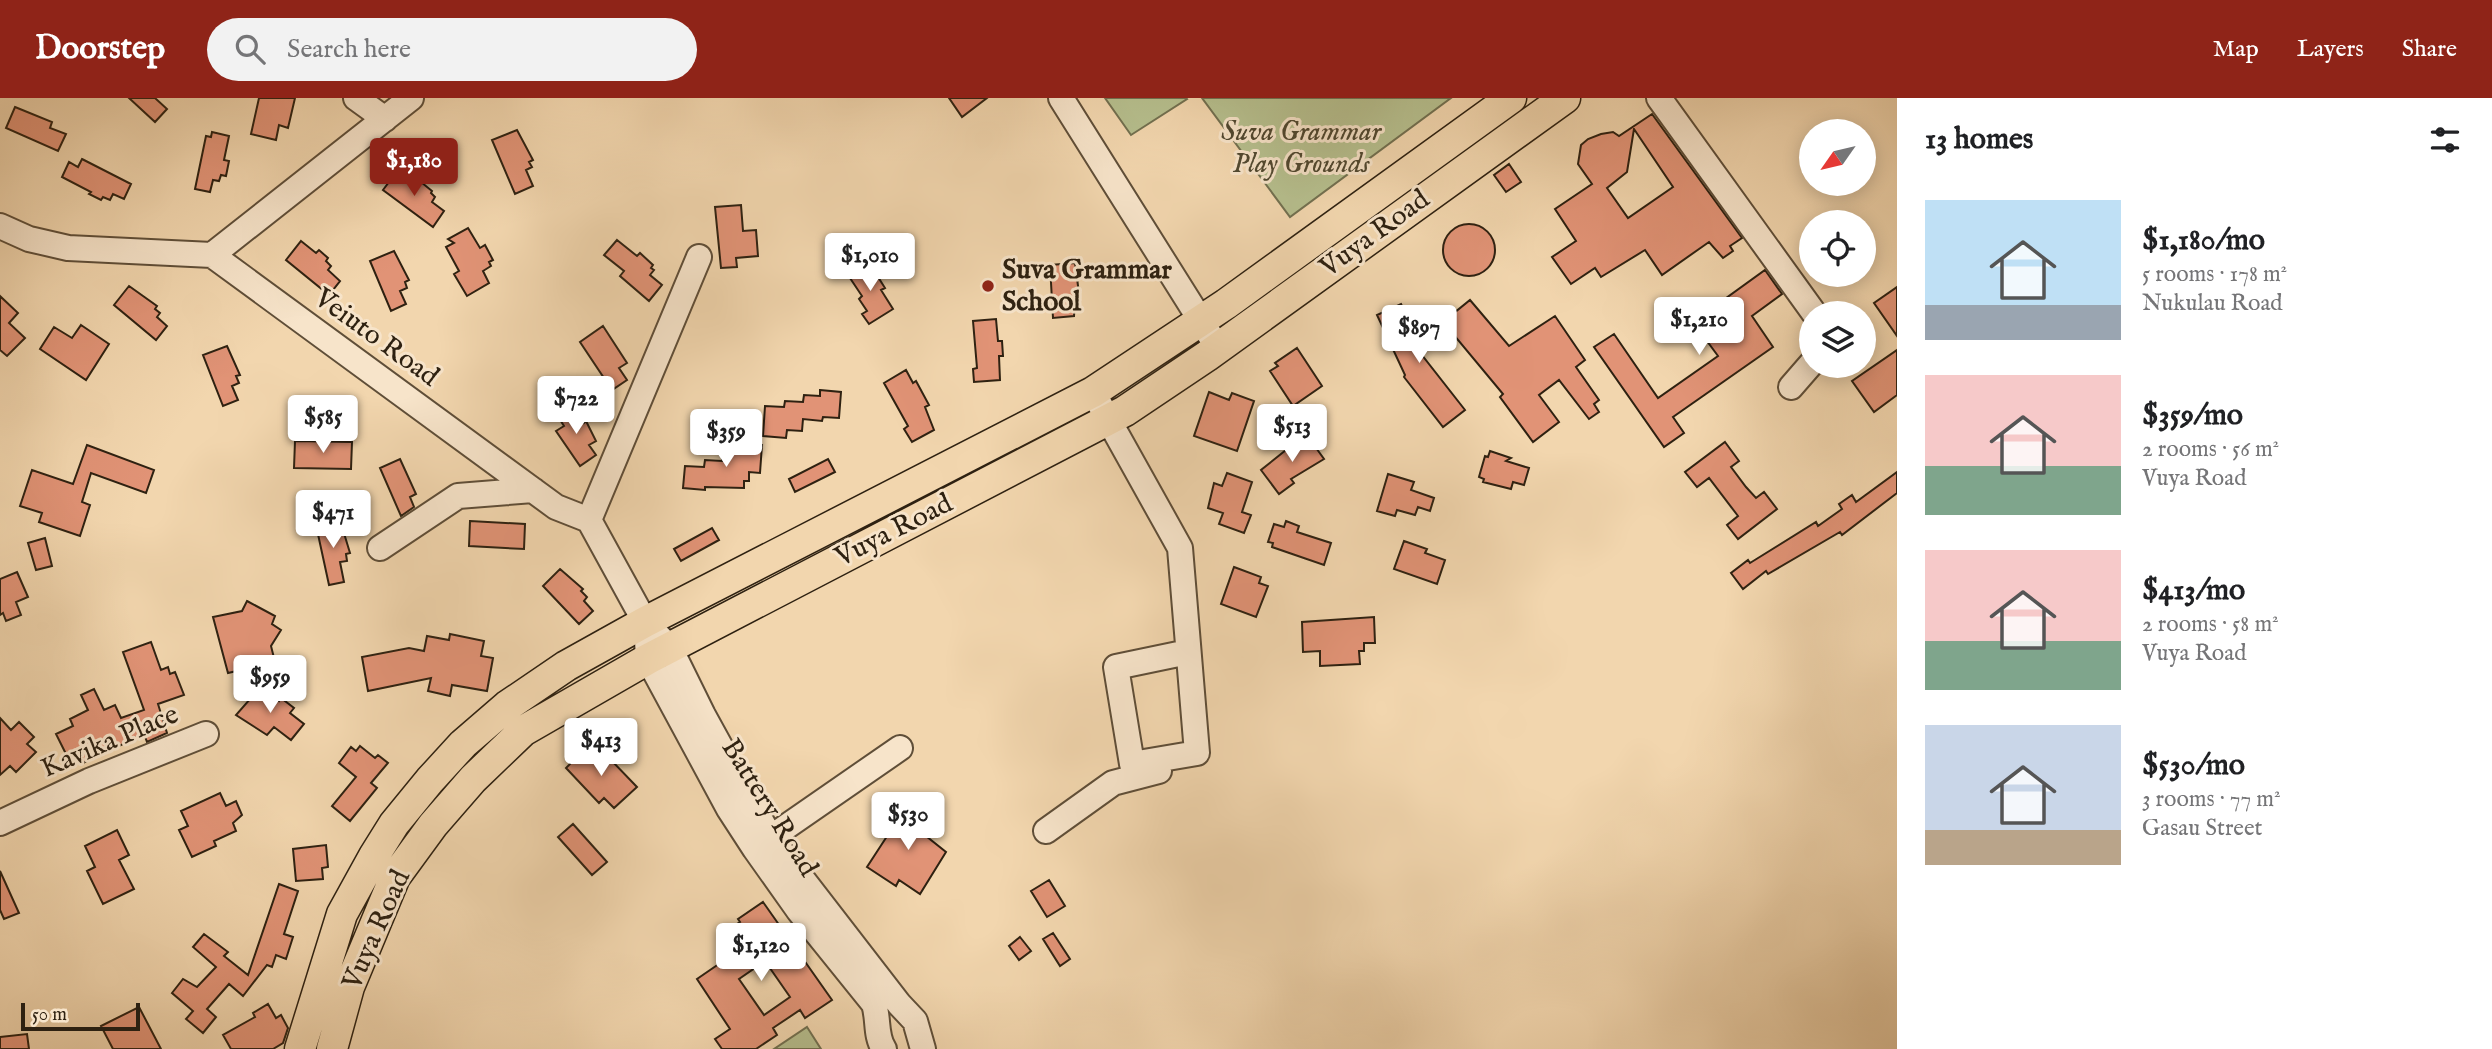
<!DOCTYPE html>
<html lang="en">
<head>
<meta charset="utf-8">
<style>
	:root { --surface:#fff; --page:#f2f2f2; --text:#202124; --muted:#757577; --accent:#8f2418 }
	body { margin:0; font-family:"IM FELL English",serif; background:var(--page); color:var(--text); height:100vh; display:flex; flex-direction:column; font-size:26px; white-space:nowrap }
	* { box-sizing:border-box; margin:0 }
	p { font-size:23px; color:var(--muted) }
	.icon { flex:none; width:38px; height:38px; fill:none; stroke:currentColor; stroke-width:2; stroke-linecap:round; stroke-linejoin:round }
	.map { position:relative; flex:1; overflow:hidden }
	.details { display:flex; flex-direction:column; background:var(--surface); width:595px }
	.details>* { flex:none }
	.needle { width:46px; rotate:236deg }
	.fabs { position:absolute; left:1799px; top:21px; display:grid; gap:14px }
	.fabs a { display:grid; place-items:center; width:77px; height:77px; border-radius:50%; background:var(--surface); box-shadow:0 4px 18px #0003; font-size:35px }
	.scale { position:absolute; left:21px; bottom:18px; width:119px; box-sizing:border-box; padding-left:7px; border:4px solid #2e2111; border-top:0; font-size:19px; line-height:24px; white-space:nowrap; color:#2e2111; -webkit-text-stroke:5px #f7e4ca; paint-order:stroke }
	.price { position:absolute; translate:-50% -60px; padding:0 16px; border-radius:7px; background:#fff; color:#222; font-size:23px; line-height:46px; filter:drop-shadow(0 2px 4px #0008) }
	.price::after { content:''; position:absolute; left:50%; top:42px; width:21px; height:16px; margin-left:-10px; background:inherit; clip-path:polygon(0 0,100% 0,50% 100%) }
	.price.current { background:var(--accent); color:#fff }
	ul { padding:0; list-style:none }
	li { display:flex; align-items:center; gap:21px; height:175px; padding:0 28px }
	li span { display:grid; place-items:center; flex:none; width:196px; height:140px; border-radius:0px; color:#555 }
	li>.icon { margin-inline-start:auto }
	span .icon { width:84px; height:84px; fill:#fffc; stroke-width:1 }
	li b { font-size:30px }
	h2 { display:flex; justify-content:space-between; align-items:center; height:84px; padding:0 28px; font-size:30px }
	header { display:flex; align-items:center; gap:42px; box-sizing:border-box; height:98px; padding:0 35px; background:var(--accent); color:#fff }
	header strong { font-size:33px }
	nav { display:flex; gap:38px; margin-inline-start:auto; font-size:24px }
	.search { width:490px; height:63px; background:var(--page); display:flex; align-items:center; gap:18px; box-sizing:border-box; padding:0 24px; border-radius:38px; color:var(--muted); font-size:26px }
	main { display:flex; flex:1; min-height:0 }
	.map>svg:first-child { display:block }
	.green { fill:#b6bf8e; stroke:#727050; stroke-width:2 }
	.building { fill:#e19376; stroke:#2e2111; stroke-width:2; fill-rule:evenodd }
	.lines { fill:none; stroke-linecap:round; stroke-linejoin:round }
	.minor-casing { stroke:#5f4e38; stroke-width:28 }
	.major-casing { stroke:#2e2111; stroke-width:33 }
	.minor { stroke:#f7e4ca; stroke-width:24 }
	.major { stroke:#f2d6ae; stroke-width:30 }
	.poi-dot { fill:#8f2418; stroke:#f7e4ca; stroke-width:2.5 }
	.labels { text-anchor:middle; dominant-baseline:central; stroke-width:6; stroke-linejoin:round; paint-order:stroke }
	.park-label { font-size:28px; font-style:italic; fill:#504830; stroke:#f7e4ca }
	.street-label { font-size:28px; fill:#2e2111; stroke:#f7e4ca }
	.poi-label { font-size:28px; font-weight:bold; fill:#2e2111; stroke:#f7e4ca; text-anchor:start }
</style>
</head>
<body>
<header>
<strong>Doorstep</strong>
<div class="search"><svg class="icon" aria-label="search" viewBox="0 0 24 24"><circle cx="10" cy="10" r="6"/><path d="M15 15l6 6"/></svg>Search here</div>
<nav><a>Map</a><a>Layers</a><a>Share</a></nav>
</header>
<main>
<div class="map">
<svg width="1897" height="951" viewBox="0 0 1897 951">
	<rect width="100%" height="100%" fill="#f2d6ae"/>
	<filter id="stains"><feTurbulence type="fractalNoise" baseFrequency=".00286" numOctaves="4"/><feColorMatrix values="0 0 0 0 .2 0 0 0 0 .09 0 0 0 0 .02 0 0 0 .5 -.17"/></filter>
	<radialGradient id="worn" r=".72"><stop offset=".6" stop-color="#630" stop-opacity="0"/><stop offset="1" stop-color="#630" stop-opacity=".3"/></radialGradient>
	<path class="green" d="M1105,0H1186L1187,1L1131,37Z
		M1202,0H1451L1290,119Z
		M807,929L821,951H774Z"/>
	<path class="building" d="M129,0H155L167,11L155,24Z
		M259,0H295L288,30L279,27L276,42L251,36Z
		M949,0H987L962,19Z
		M15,9L52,24L50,30L66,36L58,53L6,30Z
		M1652,16L1742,140L1730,148L1733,153L1723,160L1709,144L1662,177L1645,152L1601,179L1595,170L1571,186L1552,159L1576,143L1555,111L1592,86L1578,66L1581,47L1588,41L1601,36L1613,34L1619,38ZM1634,31L1673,89L1628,120L1607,90L1627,74Z
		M517,32L533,62L529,64L532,69L526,72L533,88L515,96L492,42Z
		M212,34L229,38L224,62L229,63L226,78L221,77L219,83L213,82L210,94L195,91L206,38L211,39Z
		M82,61L131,86L124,101L113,96L110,102L103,99L101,102L89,96L91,94L62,79L69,64L78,69Z
		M1509,66L1521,84L1506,94L1494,77Z
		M398,72L418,87L421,84L432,93L431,95L435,99L432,104L444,113L433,129L383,92Z
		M741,107L743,133L756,132L758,158L736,160L737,169L721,170L715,109Z
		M1443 152a26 26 0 1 1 52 0a26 26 0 1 1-52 0Z
		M468,130L480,150L485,147L493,162L489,164L491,168L483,173L489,185L467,198L454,176L459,173L446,149L454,145L448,141Z
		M617,142L637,158L640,155L653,167L651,170L654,172L650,177L662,187L649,203L620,178L624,173L604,157Z
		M301,143L316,155L319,152L328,160L326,163L331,168L328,172L340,183L329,197L286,162Z
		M394,153L409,182L405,184L407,190L400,193L406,206L391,213L370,163Z
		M863,163L875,181L878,179L885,190L881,192L893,211L869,226L862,216L867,213L859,201L862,198L846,174Z
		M1075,165L1080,203L1075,204L1074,218L1053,220L1050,167Z
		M1765,172L1782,196L1752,218L1773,249L1673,319L1684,335L1664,349L1594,249L1614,236L1658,300L1718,258L1693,224Z
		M129,188L157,208L155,211L160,215L157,219L167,228L156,242L114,207Z
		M1897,189V238L1874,205Z
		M0,198L18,215L9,225L25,240L7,258L0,252Z
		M1470,202L1509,248L1555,218L1585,262L1576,269L1599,302L1594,306L1599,314L1589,321L1559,282L1539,297L1559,324L1533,344L1500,299L1503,296L1443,224Z
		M1401,206L1406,217L1413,213L1424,236L1411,243L1465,312L1443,329L1404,279L1405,277L1377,217Z
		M996,221L998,243H1002L1003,258H999L1000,282L974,284L973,271L977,270L973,223Z
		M81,227L109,246L86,282L40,251L54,229L72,240Z
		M603,228L627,265L619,270L627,282L612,292L580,244Z
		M227,248L240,277L236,278L239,285L232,288L238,302L223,308L203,257Z
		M1297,250L1322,288L1293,308L1270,273L1278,268L1275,265Z
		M1897,252V297L1874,314L1852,283Z
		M906,272L913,285L916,283L929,307L925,309L934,332L912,344L904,331L908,328L884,285Z
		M820,292L841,294L839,320L823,319L822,323L803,321L802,333L787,332L786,340L763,338L765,308L784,309L785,303L803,304L804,297L820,298Z
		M1209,294L1229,302L1232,295L1254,303L1237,353L1194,338Z
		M572,307L584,325L586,323L596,343L589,347L596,357L580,368L556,333L564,328L557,317Z
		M1306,336L1324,361L1291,381L1294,385L1279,396L1261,372Z
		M295,343L352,344L351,371L294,370Z
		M1725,344L1739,363L1731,369L1746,389L1756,400L1764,394L1777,411L1738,441L1727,427L1738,418L1709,380L1697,389L1685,374Z
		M738,345L762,347L760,375L749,374V383H744V390L705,389V392L683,390L685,368L704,369L705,362L722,363V353L738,355Z
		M87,347L154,372L146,395L91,375L82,404L90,407L80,438L39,424L42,415L20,408L32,372L73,386Z
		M1490,353L1511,360L1506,363L1529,370L1524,387L1513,384L1511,391L1483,384L1484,381L1479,379L1485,358L1488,359Z
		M400,361L416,396L410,399L414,409L401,418L380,370Z
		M828,361L835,374L795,394L789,381Z
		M1897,374V395L1842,437L1840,434L1768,476L1766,473L1743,491L1731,475L1748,462L1750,465L1816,424L1818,428L1842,411L1839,406L1852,397L1856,404Z
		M1227,375L1252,384L1242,414L1251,417L1244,435L1219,426L1223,415L1208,410L1214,385L1222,388Z
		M1388,376L1414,384L1411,392L1434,400L1430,413L1418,409L1415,417L1397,412L1395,418L1377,413Z
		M340,422L350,455L346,456L347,463L340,464L344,484L329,487L316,427Z
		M470,423L525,426L524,451L469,448Z
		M1286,423L1299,428L1297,434L1331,445L1324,467L1272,449L1273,445L1268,444L1274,426L1284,429Z
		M712,430L719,442L681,463L674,451Z
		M45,440L52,468L36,472L28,445Z
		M1404,443L1427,451L1425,455L1445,462L1437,486L1394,471Z
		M1234,469L1261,479L1259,485L1268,488L1256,519L1221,506Z
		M560,471L583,491L581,493L587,499L584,503L593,513L579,526L543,488Z
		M17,474L28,499L16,504L21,517L6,523L3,515L0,517V481Z
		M247,503L275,518L272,526L281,532L271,548L275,564L228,575L213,519L242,513Z
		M1374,519L1375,545H1364V553H1359L1360,566L1320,568V553L1303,554L1302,524Z
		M450,536L484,543L481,558L493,560L487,593L452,587L450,598L428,593L431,580L368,593L362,559L409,550L424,553L427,538L449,542Z
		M151,544L161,572L168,569L170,576L175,574L184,597L158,606L167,635L147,644L144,636L81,666L77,657L69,662L56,636L73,628L70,621L88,612L81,597L94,591L104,612L115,607L121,620L144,612L123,554Z
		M258,592L270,602L273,598L279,603L281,600L294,610L290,615L304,626L291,642L274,629L267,637L236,617Z
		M0,620L11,632L19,624L34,639L27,646L36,654L16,674L10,668L0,677Z
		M360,648L375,660L378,657L388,665L371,685L377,690L350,723L332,708L356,679L339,665L351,649L356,653Z
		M587,649L605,668L611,662L637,689L614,710L604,700L599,705L566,670Z
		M220,695L226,708L236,703L242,717L233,725L236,733L214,743L216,748L192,759L179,732L188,728L181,713Z
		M910,697L925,698L921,734L946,754L920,796L899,782L896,788L867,769L893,729L906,737Z
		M573,726L607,764L592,777L558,739Z
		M117,732L129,757L119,762L134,791L103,806L87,773L95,769L85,748Z
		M326,747L328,769L322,770L323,781L296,783L293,751Z
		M0,773L19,815L4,821L0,812Z
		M1049,782L1065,808L1047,819L1031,793Z
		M279,786L298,793L284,836L293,839L286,861L276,857L272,869L267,867L243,898L229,886L207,911L216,919L203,935L186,921L193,913L172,895L183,881L197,889L216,869L193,849L204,836L228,854L224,858L248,877Z
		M763,804L832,902L805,920L800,912L773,930L777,937L756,951H722L715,941L730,931L697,881L745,848L732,829L740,824L738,821ZM765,863L790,899L764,917L739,881Z
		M1053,835L1070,861L1060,868L1043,841Z
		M1020,839L1031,853L1019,862L1009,848Z
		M268,906L276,920L281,917L288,930L283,945L273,951H231L223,937L255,919L253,915Z
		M139,909L161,951H113L101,928Z
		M27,936L29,951H0V939Z"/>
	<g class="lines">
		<defs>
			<path id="minor" d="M356,0L385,21
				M1061,0L1218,250
				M1659,0L1814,215
				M0,128L29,141L68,150L212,157L556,409L589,422L645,524L670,550L703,617L770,739L899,906L915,923L923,951
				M212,157L411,0
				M1791,289L1811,266
				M1093,294L1180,450L1197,655L1132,666L1116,569L1188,554
				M589,422L699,159
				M380,450L458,398L533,392
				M647,542L648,561L729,711L755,751L799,813L874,906C879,921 875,938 884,951
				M0,725L89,683L206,636
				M1046,733L1113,685L1159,673
				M757,749L900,650"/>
			<path id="major" d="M300,951L342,816L374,758L394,726L430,682L463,646L507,608L566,568L645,524L1093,294L1226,206L1511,0
				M332,951L349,889L395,779L433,727L473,681L523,633L648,561L1125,313L1207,258L1565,0"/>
		</defs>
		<use href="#minor" class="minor-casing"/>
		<use href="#major" class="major-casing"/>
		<use href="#minor" class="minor"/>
		<use href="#major" class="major"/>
	</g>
	<circle class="poi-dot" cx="988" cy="188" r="7"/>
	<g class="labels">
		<g class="park-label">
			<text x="1301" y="34">Suva Grammar<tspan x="1301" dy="32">Play Grounds</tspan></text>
		</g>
		<g class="street-label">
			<text transform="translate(1375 136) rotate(-36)">Vuya Road</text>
			<text transform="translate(376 240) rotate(36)">Veiuto Road</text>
			<text transform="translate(894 433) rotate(-27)">Vuya Road</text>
			<text transform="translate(110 644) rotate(-23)">Kavika Place</text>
			<text transform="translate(769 710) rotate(58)">Battery Road</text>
			<text transform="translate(377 832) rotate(-66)">Vuya Road</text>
		</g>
		<g class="poi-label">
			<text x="1002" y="172">Suva Grammar<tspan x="1002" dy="32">School</tspan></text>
		</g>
	</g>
	<rect width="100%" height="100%" filter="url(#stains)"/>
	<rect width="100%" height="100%" fill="url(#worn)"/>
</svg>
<div class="fabs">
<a><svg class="needle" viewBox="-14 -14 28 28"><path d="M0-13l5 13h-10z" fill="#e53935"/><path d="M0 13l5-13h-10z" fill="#757577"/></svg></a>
<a><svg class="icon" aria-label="locate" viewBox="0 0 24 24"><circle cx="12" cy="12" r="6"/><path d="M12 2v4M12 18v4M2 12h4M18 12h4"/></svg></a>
<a><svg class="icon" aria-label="layers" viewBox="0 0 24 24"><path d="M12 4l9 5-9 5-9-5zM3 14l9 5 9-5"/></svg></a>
</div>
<div class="scale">50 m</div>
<b class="price current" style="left:414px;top:100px">$1,180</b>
<b class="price" style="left:870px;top:195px">$1,010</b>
<b class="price" style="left:1699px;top:259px">$1,210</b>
<b class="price" style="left:1419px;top:267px">$897</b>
<b class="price" style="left:576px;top:338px">$722</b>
<b class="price" style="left:323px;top:357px">$585</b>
<b class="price" style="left:1292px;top:366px">$513</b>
<b class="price" style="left:726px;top:371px">$359</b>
<b class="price" style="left:333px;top:452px">$471</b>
<b class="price" style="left:270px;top:617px">$959</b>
<b class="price" style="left:601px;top:680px">$413</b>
<b class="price" style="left:908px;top:754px">$530</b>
<b class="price" style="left:761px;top:885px">$1,120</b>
</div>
<section class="details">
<h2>13 homes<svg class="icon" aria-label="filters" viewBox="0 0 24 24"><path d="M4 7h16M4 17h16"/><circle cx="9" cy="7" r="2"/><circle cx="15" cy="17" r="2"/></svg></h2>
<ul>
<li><span style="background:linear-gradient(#bfe0f5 75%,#9aa5b1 0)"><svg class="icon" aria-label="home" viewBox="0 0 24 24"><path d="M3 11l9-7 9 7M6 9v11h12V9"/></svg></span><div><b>$1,180/mo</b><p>5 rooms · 178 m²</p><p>Nukulau Road</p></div></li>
<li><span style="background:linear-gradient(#f6c9c9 65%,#7fa58c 0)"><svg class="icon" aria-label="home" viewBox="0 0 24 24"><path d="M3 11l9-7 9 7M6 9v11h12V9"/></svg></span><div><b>$359/mo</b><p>2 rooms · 56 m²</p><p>Vuya Road</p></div></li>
<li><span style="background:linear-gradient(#f6c9c9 65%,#7fa58c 0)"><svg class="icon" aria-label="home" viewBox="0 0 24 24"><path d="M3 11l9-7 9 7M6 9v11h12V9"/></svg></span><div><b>$413/mo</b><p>2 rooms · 58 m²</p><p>Vuya Road</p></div></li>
<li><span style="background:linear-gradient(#c9d6e8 75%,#b9a48a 0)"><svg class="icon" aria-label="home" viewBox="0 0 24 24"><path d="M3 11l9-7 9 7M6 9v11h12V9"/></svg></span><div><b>$530/mo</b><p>3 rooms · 77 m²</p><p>Gasau Street</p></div></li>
</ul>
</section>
</main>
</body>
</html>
